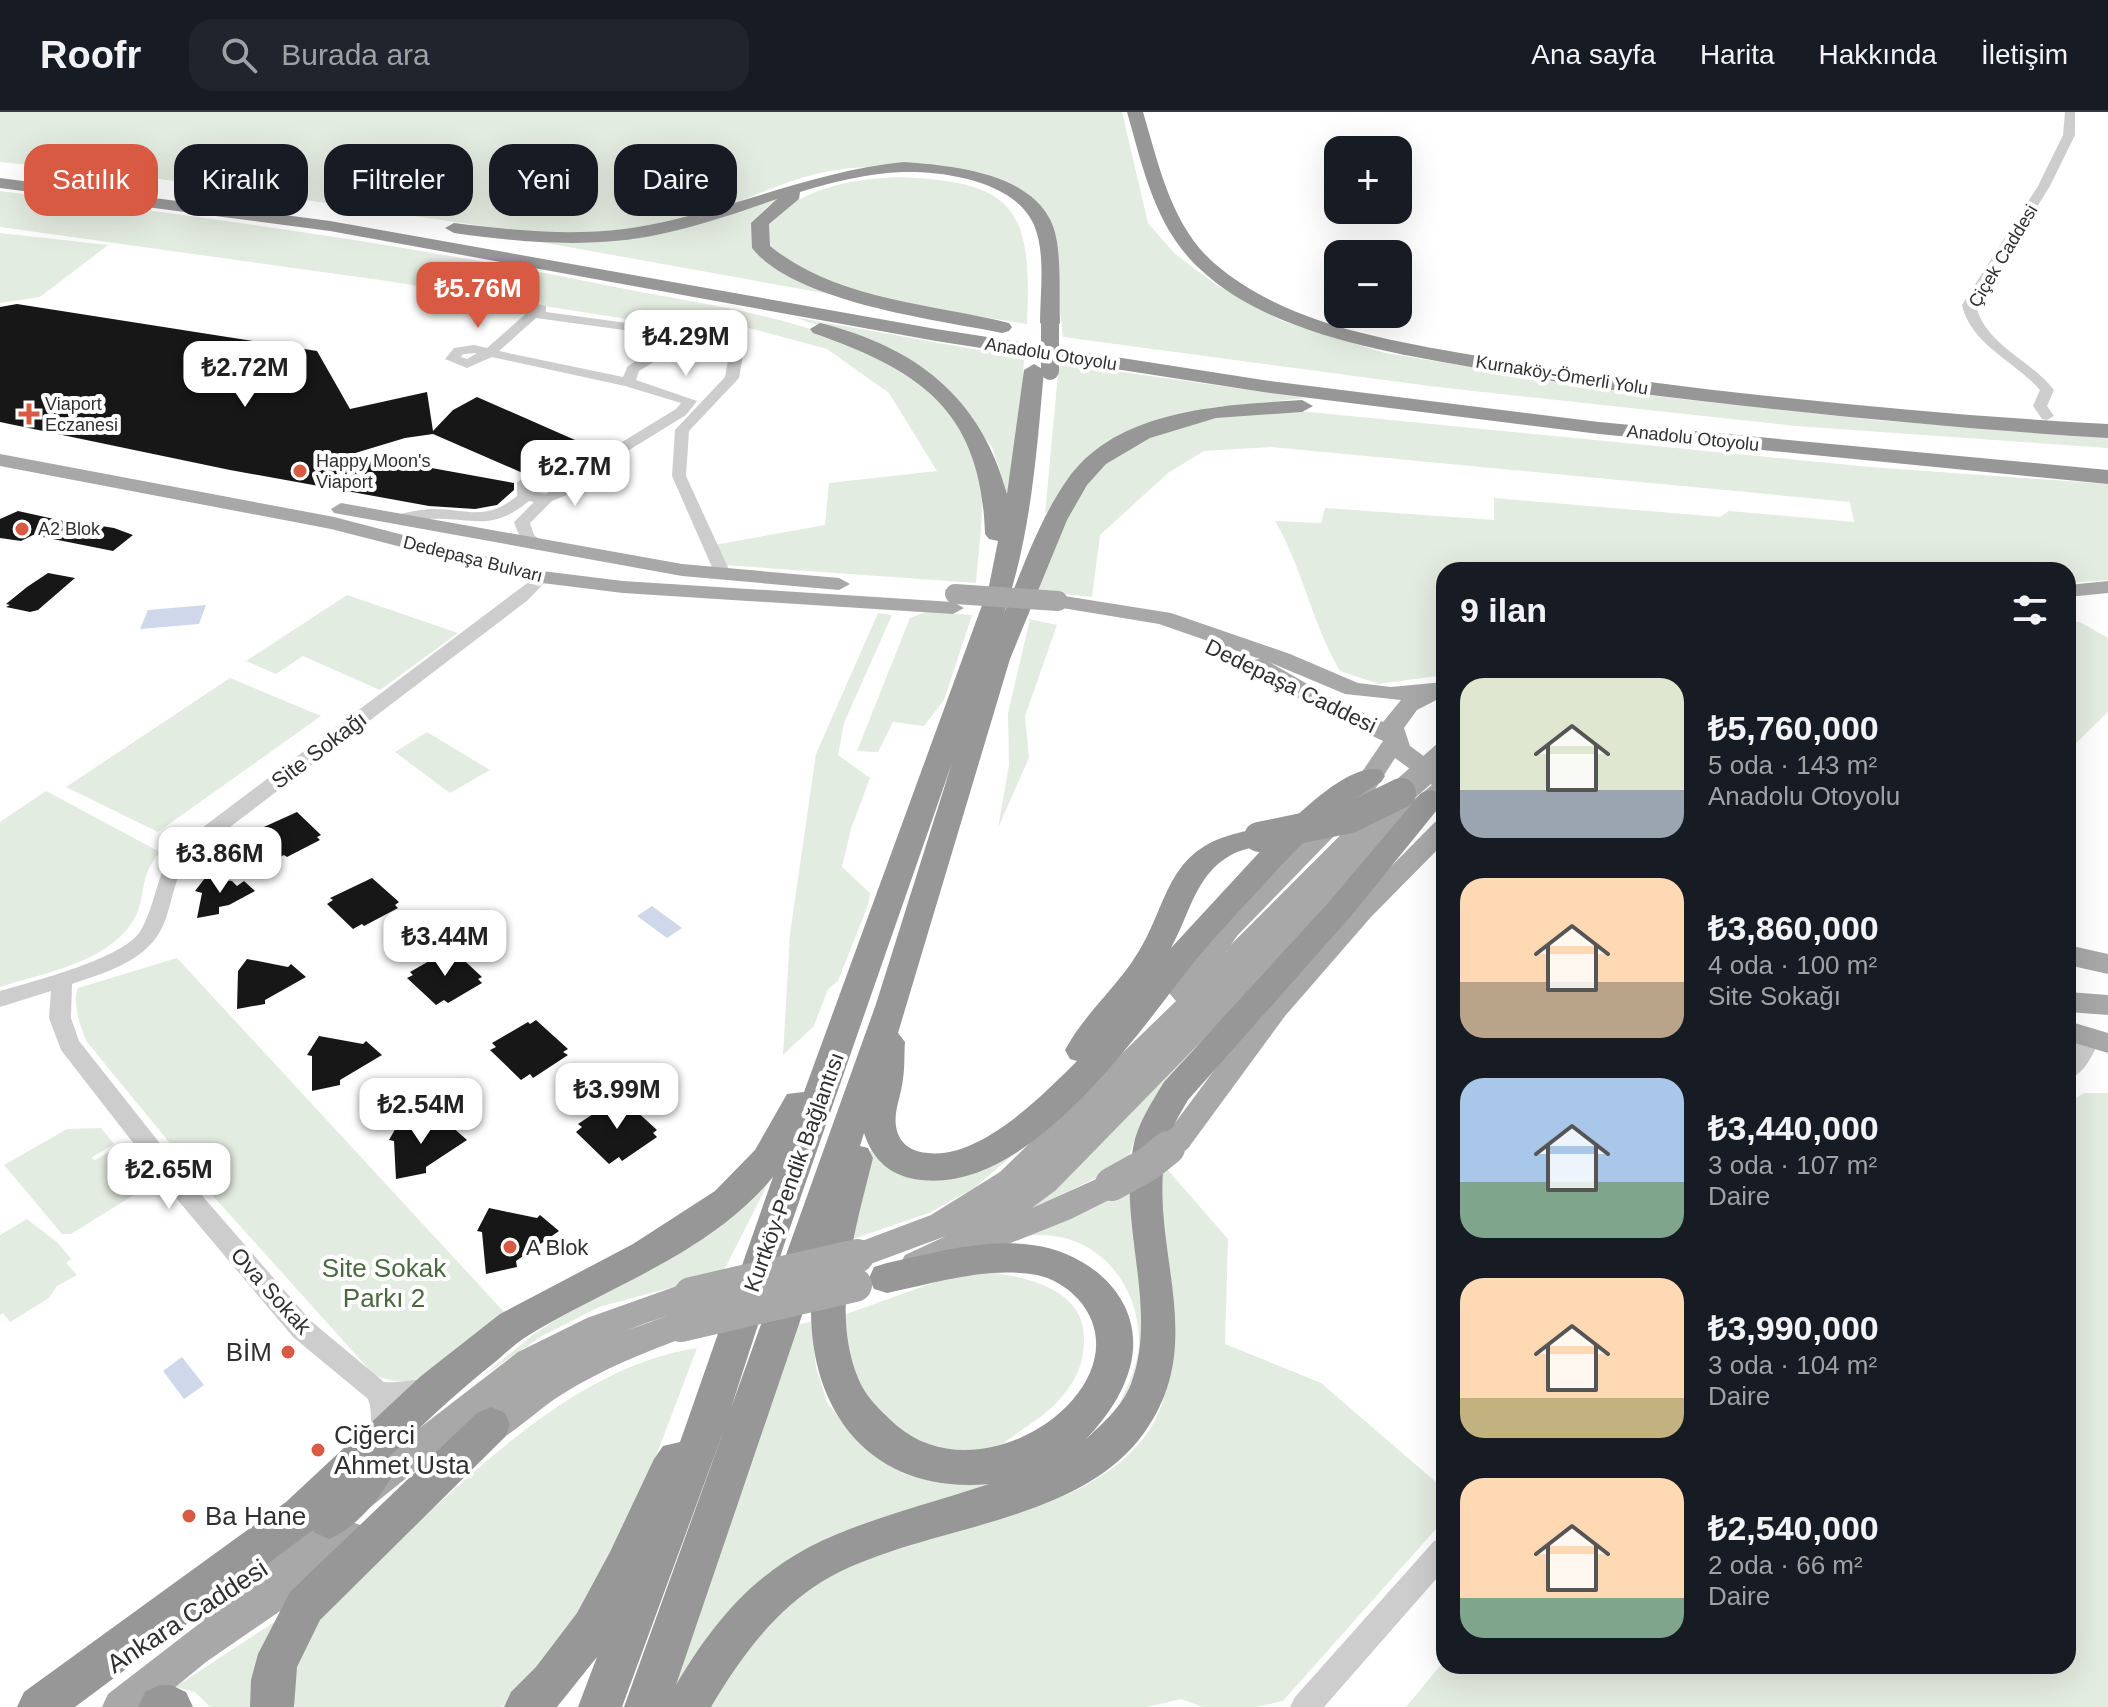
<!DOCTYPE html>
<html lang="tr">
<head>
<meta charset="utf-8">
<style>
	:root { --surface:#171b24; --page:#20242c; --text:#f1f3f6; --muted:#9ea1a6; --line:#363941; --accent:#d85a42 }
	body { margin:0; font-family:Helvetica,sans-serif; background:var(--page); color:var(--text); height:100vh; display:flex; flex-direction:column; font-size:30px; white-space:nowrap }
	* { box-sizing:border-box; margin:0 }
	p { font-size:26px; color:var(--muted) }
	.icon { flex:none; width:44px; height:44px; fill:none; stroke:currentColor; stroke-width:2; stroke-linecap:round; stroke-linejoin:round }
	.map { position:relative; flex:1; overflow:hidden }
	.drawer { position:absolute; left:1436px; top:450px; width:640px; height:1112px; display:flex; flex-direction:column; background:var(--surface); border-radius:24px; box-shadow:0 8px 32px #0002 }
	.drawer>* { flex:none }
	.guide { position:absolute; left:24px; top:32px; width:760px; height:72px; display:flex; gap:16px }
	.tools { position:absolute; left:1324px; top:24px; display:grid; gap:16px }
	.tools a { display:grid; place-items:center; width:88px; height:88px; border-radius:16px; background:var(--surface); box-shadow:0 8px 32px #0002; font-size:40px }
	.price { position:absolute; translate:-50% -68px; padding:0 18px; border-radius:16px; background:#fff; color:#222; font-size:26px; line-height:52px; filter:drop-shadow(0 2px 4px #0008) }
	.price::after { content:''; position:absolute; left:50%; top:48px; width:24px; height:18px; margin-left:-12px; background:inherit; clip-path:polygon(0 0,100% 0,50% 100%) }
	.price.selected { background:var(--accent); color:#fff }
	ul { padding:0; list-style:none }
	li { display:flex; align-items:center; gap:24px; height:200px; padding:0 24px }
	li span { display:grid; place-items:center; flex:none; width:224px; height:160px; border-radius:24px; color:#555 }
	li>.icon { margin-inline-start:auto }
	span .icon { width:96px; height:96px; fill:#fffc; stroke-width:1 }
	li b { font-size:34px }
	h2 { display:flex; justify-content:space-between; align-items:center; height:96px; padding:0 24px; font-size:34px }
	.pill { padding:0 28px; border-radius:24px; background:var(--surface); box-shadow:0 8px 32px #0002; font-size:28px; line-height:72px }
	.pill.selected { background:var(--accent); color:#fff }
	header { display:flex; align-items:center; gap:48px; box-sizing:border-box; height:112px; padding:0 40px; background:var(--surface); border-bottom:2px solid var(--line) }
	header strong { font-size:38px }
	nav { display:flex; gap:44px; margin-inline-start:auto; font-size:28px }
	.search { width:560px; height:72px; background:var(--page); display:flex; align-items:center; gap:20px; box-sizing:border-box; padding:0 28px; border-radius:24px; color:var(--muted); font-size:30px }
	.map>svg:first-child { display:block }
	.green { fill:#e3ece0 }
	.water { fill:#ced8ea }
	.building { fill:#171717 }
	.lines { fill:none; stroke-linecap:round; stroke-linejoin:round }
	.minor { fill:#cdcdcd; fill-rule:evenodd }
	.major { fill:#a8a8a8; fill-rule:evenodd }
	.highway { fill:#979797; fill-rule:evenodd }
	.major-bridge-far2 { stroke:#a8a8a8; stroke-width:20 }
	.major-bridge-far1 { stroke:#a8a8a8; stroke-width:26 }
	.major-bridge { stroke:#a8a8a8; stroke-width:34 }
	.highway-bridge-far1 { stroke:#979797; stroke-width:18 }
	.highway-bridge { stroke:#979797; stroke-width:30 }
	.poi-dot { fill:#d85a42; stroke:#fff; stroke-width:3 }
	.labels { text-anchor:middle; dominant-baseline:central; stroke-width:8; stroke-linejoin:round; paint-order:stroke }
	.far-street-label { font-size:18px; fill:#303030; stroke:#fff }
	.far-poi-label { font-size:18px; fill:#303030; stroke:#fff; text-anchor:start }
	.street-label { font-size:22px; fill:#303030; stroke:#fff }
	.poi-label { font-size:22px; fill:#303030; stroke:#fff; text-anchor:start }
	.near-park-label { font-size:26px; fill:#4a6941; stroke:#fff }
	.near-poi-label { font-size:26px; fill:#303030; stroke:#fff; text-anchor:start }
	.near-street-label { font-size:26px; fill:#303030; stroke:#fff }
</style>
</head>
<body>
<header>
<strong>Roofr</strong>
<div class="search"><svg class="icon" aria-label="search" viewBox="0 0 24 24"><circle cx="10" cy="10" r="6"/><path d="M15 15l6 6"/></svg>Burada ara</div>
<nav><a>Ana sayfa</a><a>Harita</a><a>Hakkında</a><a>İletişim</a></nav>
</header>
<div class="map">
<svg width="2108" height="1595" viewBox="0 0 2108 1595">
	<rect width="100%" height="100%" fill="#fff"/>
	<path class="green" d="M0,0H1122L1148,111L1174,141L1215,172L1282,209L1385,241L1662,285L1885,309L2108,324V336L1796,314L1437,275L1063,225L1051,121L1007,72C951,63 894,49 837,58C790,64 748,89 703,102C650,117 599,121 545,123L133,63L0,50Z
		M896,65C1017,69 1032,97 1027,212C956,200 856,190 794,154C784,148 775,139 766,131L768,107C811,76 843,68 896,65Z
		M797,77C772,91 743,104 756,137L851,186L513,125H624Z
		M0,79C206,105 411,133 615,175C690,190 772,200 844,229C888,247 933,272 960,312C993,359 980,418 976,471L724,453L714,433L825,413L829,371L937,359L889,281L827,237L719,208L703,219L387,169L0,115Z
		M0,121L108,133L40,185L0,191Z
		M794,205L1024,246L1021,303L1006,406L1004,371L992,335L964,298L840,221Z
		M1059,251L1306,286L1210,296L1148,314L1045,402Z
		M1289,298L1870,355L2108,372V468L2068,471V458H1444V563L1379,572L1340,559C1312,512 1303,457 1275,409L1321,411L1325,396L1494,408V386L1720,405L1729,399L1854,410L1850,390L1271,335L1204,339L1168,361L1100,423L1092,485L1036,479L1068,396L1095,359L1139,326L1226,303Z
		M347,483L458,521L380,578L303,544L276,562L246,549Z
		M926,500L972,503L944,588L924,614L893,610L878,640L857,639L910,506Z
		M878,501L892,503L844,611L838,643L870,666L851,717L842,755L870,781L868,793L838,869L828,877L814,914L783,943L790,822L816,642Z
		M1030,507L1057,513L1025,604L1029,646L998,716L1009,653L1008,601Z
		M2068,509L2080,510L2108,526V600L2068,639Z
		M230,566L321,604L158,720L66,675Z
		M427,620L490,658L450,681L395,640Z
		M46,679L160,740C137,766 148,784 133,809C107,851 43,861 0,875V710Z
		M177,846L506,1202L428,1263C408,1271 394,1271 374,1263L214,1085L87,930C80,915 72,891 78,876Z
		M1208,919C1170,965 1144,992 1127,1051L1029,1098Z
		M2084,981H2108V1595H1406L1444,1549V1554H2068V991Z
		M1050,1008L1052,1010L974,1076L929,1101L844,1130L872,1033L896,1062L928,1069L972,1062Z
		M101,1016L114,1032L91,1046L95,1048L117,1035L146,1068L145,1076L71,1122H62L4,1053L67,1017Z
		M778,1052L722,1162L599,1195L542,1224L480,1266L534,1222L639,1156Z
		M1166,1056L1228,1127L1225,1232L1321,1271L1444,1377V1408L1283,1589L1256,1595H1203L1181,1587L1147,1595H704C737,1551 766,1505 813,1474C913,1407 1149,1414 1168,1266L1155,1064Z
		M1131,1073L1144,1195L1135,1281L1117,1297C1127,1275 1140,1252 1139,1226C1137,1170 1097,1122 1038,1123C1026,1123 1013,1128 1001,1131Z
		M27,1107L58,1131L71,1147L66,1151L77,1163L57,1174L49,1186L10,1210L3,1201L0,1203V1123Z
		M969,1158C1011,1162 1085,1171 1084,1227C1084,1252 1076,1269 1059,1288C1045,1304 1022,1317 1005,1330L1008,1341L961,1343L916,1333L855,1278L838,1205Z
		M811,1210L816,1255L827,1290L854,1326L885,1346L1010,1371L888,1407L662,1595L799,1212Z
		M697,1236C654,1348 615,1468 538,1562C528,1574 514,1584 502,1595H295C290,1575 291,1549 300,1529C318,1492 359,1464 389,1437C475,1359 577,1254 697,1236Z
		M279,1507L253,1595H210L195,1580L175,1575Z"/>
	<path class="water" d="M206,493L199,512L140,517L148,498Z
		M652,794L682,816L667,826L637,804Z
		M182,1245L204,1273L184,1287L163,1259Z"/>
	<path class="building" d="M17,192L317,239L350,297L427,280L433,319L453,298L477,285L591,335L569,348L525,362L433,322L405,326L342,345L404,351L514,371V378L497,393L475,397L429,394L230,358L0,310V195Z
		M18,399L86,414L89,412L114,416L133,423L113,439L33,423L21,429L0,426V407Z
		M48,461L75,466L38,498L30,500L6,495L10,493L6,492L27,475Z
		M297,700L321,723L317,725L320,728L287,745L284,743L276,747L252,724L257,721L255,719Z
		M205,766L232,769L237,774L244,769L255,779L229,793L219,795V802L197,806L202,781L195,779Z
		M372,766L399,790L395,793L398,796L364,814L362,812L353,817L327,792L333,788L330,786Z
		M453,838L482,865L478,867L482,871L448,891L444,888L436,893L407,866L413,863L410,860L445,840L447,842Z
		M247,847L288,855L291,852L306,865L265,888V892L237,897L238,859Z
		M536,908L568,937L563,940L568,943L533,966L530,962L521,968L490,938L496,935L492,931L528,910L530,912Z
		M319,924L363,932L366,929L382,943L340,968V973L312,979V944L307,943Z
		M623,987L657,1018L653,1021L657,1025L622,1049L619,1045L609,1052L576,1020L582,1015L578,1012L614,988L617,991Z
		M401,1007L448,1016L450,1013L467,1028L426,1055V1061L396,1067L394,1029L389,1028Z
		M489,1096L537,1106L540,1103L559,1119L516,1149L517,1155L486,1162L482,1120L477,1119Z"/>
	<g class="lines">
		<path class="minor" d="M2065,0H2075V23L2050,74L1976,193C1984,232 2031,248 2054,278L2047,294L2054,304L2047,308L2042,307L2033,294L2040,278C2015,249 1971,233 1962,193L2038,74L2063,23Z
			M530,190L546,194V200L693,220V226L639,259L636,268L697,289L686,303L574,372L569,382L552,389L530,411L534,423L548,434L546,437C527,441 519,425 514,410L534,390L529,389C490,421 473,405 429,407C416,407 404,413 392,410V404C404,401 417,398 430,397C468,396 483,411 517,384V370C533,360 551,353 568,363L676,297L681,291L625,274L492,245L467,256L445,247L454,236L474,233L487,236L530,198L523,194ZM536,206L675,225L628,254L623,265L499,239ZM477,241L467,247L461,245L463,242ZM542,368H556L560,373L546,382L530,379V375Z
			M739,222L746,226L739,266L689,319L686,364L731,462L723,467L715,462L672,364L675,318L725,265L732,226Z
			M542,460L550,465L528,488L188,747C175,765 173,785 166,806C153,847 110,859 72,872L71,906L79,929L192,1072L311,1209L384,1270C403,1272 422,1263 439,1269L443,1277L439,1285L396,1294L397,1324L393,1332L384,1336L375,1332C368,1318 374,1302 368,1287L293,1225L176,1086L61,938L49,906L51,879L0,895V879C31,870 126,846 141,818C156,792 156,763 174,737Z
			M2089,920L2097,922L2100,928C2092,943 2085,962 2068,967V945L2081,922Z
			M1444,1425V1458L1324,1595H1290L1295,1585L1434,1429Z"/>
		<path class="major" d="M0,342L334,405L542,459L623,469L953,490L964,496L953,502L623,481L542,471L331,417L0,354Z
			M341,391L682,452L839,466L850,472L839,478L682,464L334,401L331,397Z
			M2108,469V481L2068,485V473Z
			M1058,483L1171,501L1290,542L1358,571L1391,575L1444,570V584L1417,598L1404,616L1410,634L1444,659V688L1403,723L1056,1078L1032,1096L1112,1060L1123,1063L1127,1072L1123,1081L1071,1107L983,1142L974,1139L916,1165L905,1161L900,1152L905,1143L946,1124L857,1157L846,1153L841,1144L846,1135L931,1103L1000,1060L1176,889L1169,881L1219,810L1349,679L1383,629L1319,598L1250,558L1247,553L1250,548L1260,547L1159,512L1050,494L1047,489L1050,484ZM1269,550L1345,582L1401,588L1383,610L1335,588ZM1395,646L1432,673L1385,711L1252,844L1248,836L1239,833L1226,840L1237,824L1367,690Z
			M1444,708V731L1371,805L1285,904L1189,1035L1179,1039L1169,1035L1164,1027L1169,1019L1265,890L1353,793L1435,710Z
			M2068,833L2108,842V862L2068,853Z
			M2068,880L2108,883V903L2068,900Z
			M2068,909L2108,921V941L2068,929Z
			M691,1169L702,1172L707,1182L702,1192C676,1201 650,1209 625,1219L681,1199L692,1203L697,1213L692,1223C647,1239 602,1257 561,1283C534,1300 508,1328 478,1339L466,1335L462,1321L352,1410L363,1414L368,1426L363,1438L331,1464L206,1550L151,1595H102L108,1582L204,1508L195,1505L190,1492L195,1479L308,1402L518,1240L587,1206Z"/>
		<path class="highway" d="M1127,0H1143C1159,53 1171,113 1214,151C1287,214 1393,229 1484,245C1558,258 1631,268 1705,277C1839,292 1973,305 2108,312V326C1975,318 1842,305 1710,290C1633,281 1557,271 1482,257C1391,241 1270,223 1200,157C1155,116 1143,56 1127,0Z
			M904,50C957,54 1048,62 1057,130C1061,156 1059,184 1060,211L1057,215L1050,217L1040,211C1040,181 1046,141 1034,113C1015,69 944,59 903,60C868,61 833,70 800,80L799,87L769,112L770,134C837,188 928,191 1009,211L1012,215L1009,219L1002,221C936,208 794,190 752,136L751,111L777,87C734,102 691,117 646,125C582,136 517,130 454,121L445,116L454,111C518,119 585,126 649,113C737,96 813,59 904,50Z
			M0,66L330,109L936,217L1263,268L1599,310L2108,358V372L1599,322L1263,280L936,229L330,119L0,76Z
			M820,211C916,235 981,285 1007,382L1024,258L1034,252L1044,258C1037,338 1031,424 1004,501C1023,456 1039,408 1067,368C1117,296 1224,293 1302,288L1313,294L1302,300L1216,306L1150,326L1106,352L1087,373L1067,408L1010,547L898,921L905,930C904,942 905,955 903,967C901,986 891,1004 898,1022C903,1035 915,1040 928,1041C980,1047 1042,984 1077,949L1070,947L1065,938C1082,906 1111,880 1132,850C1169,798 1162,741 1234,722C1246,719 1256,715 1269,718L1273,725L1271,729C1293,707 1349,649 1381,658L1385,664L1381,670C1337,696 1301,731 1267,769C1242,796 1217,822 1194,850C1135,925 1030,1080 921,1068C892,1065 873,1049 864,1021L860,1034L868,1036L873,1046C856,1115 830,1197 858,1266C866,1286 881,1299 896,1313C986,1391 1151,1269 1078,1187C1067,1175 1052,1166 1037,1163C987,1154 935,1171 887,1181L874,1177L869,1166L874,1155L887,1151C934,1141 984,1126 1032,1133C1084,1139 1137,1180 1133,1237C1131,1271 1108,1305 1085,1328C1102,1312 1122,1295 1131,1272C1159,1197 1118,1113 1133,1036C1137,1012 1152,990 1164,970L1329,790L1421,681L1431,678L1441,681L1444,685L1441,693L1351,804L1188,988C1180,1002 1171,1016 1167,1032C1145,1132 1212,1227 1144,1321C1077,1415 917,1413 823,1469C775,1498 739,1547 711,1595H624L725,1315L622,1595H578L597,1545L557,1595H504L511,1580L536,1555L577,1501L610,1440L654,1347L663,1334L680,1330L773,1065C709,1142 611,1173 529,1223C515,1231 503,1244 490,1254C454,1283 420,1315 386,1348L393,1361C382,1386 354,1417 329,1427L315,1421L313,1418L75,1595H17L24,1580L286,1390L421,1264L500,1202L633,1132L715,1079L755,1038L787,982L804,980L989,474L998,429L989,427L985,422C981,299 922,259 813,221L810,217ZM952,651L876,892L731,1296L784,1133ZM1267,732L1171,836C1190,802 1195,763 1231,743C1241,737 1256,735 1267,732ZM812,1174C802,1290 864,1383 989,1372C839,1421 763,1425 676,1573Z
			M491,1295L505,1301L510,1313L505,1325L320,1508L297,1555L294,1595H250L251,1568L258,1542L290,1480L477,1301Z
			M160,1573H171L186,1580L193,1595H138L145,1580Z"/>
		<path class="major-bridge-far2" d="M955,482L1058,489"/>
		<path class="major-bridge-far1" d="M1239,843L1401,681L1444,643
			M1165,1038L1179,1027"/>
		<path class="major-bridge" d="M1112,1072L1148,1052L1168,1036
			M691,1182L857,1144
			M681,1213L855,1173"/>
		<path class="highway-bridge-far1" d="M1050,211V259"/>
		<path class="highway-bridge" d="M1259,725L1350,706L1401,681"/>
	</g>
	<g class="poi-dot">
		<path d="M25 290h8v8h8v8h-8v8h-8v-8h-8v-8h8z"/>
		<circle cx="300" cy="359" r="8"/>
		<circle cx="22" cy="417" r="8"/>
		<circle cx="510" cy="1135" r="8"/>
		<circle cx="288" cy="1240" r="8"/>
		<circle cx="318" cy="1338" r="8"/>
		<circle cx="189" cy="1404" r="8"/>
	</g>
	<g class="labels">
		<g class="far-street-label">
			<text transform="translate(2003 144) rotate(-59)">Çiçek Caddesi</text>
			<text transform="translate(1051 242) rotate(9)">Anadolu Otoyolu</text>
			<text transform="translate(1562 263) rotate(9)">Kurnaköy-Ömerli Yolu</text>
			<text transform="translate(1693 326) rotate(6)">Anadolu Otoyolu</text>
			<text transform="translate(473 447) rotate(14)">Dedepaşa Bulvarı</text>
		</g>
		<g class="far-poi-label">
			<text x="45" y="292">Viaport<tspan x="45" dy="21">Eczanesi</tspan></text>
			<text x="316" y="349">Happy Moon's<tspan x="316" dy="21">Viaport</tspan></text>
			<text x="38" y="417">A2 Blok</text>
		</g>
		<g class="street-label">
			<text transform="translate(1291 574) rotate(26)">Dedepaşa Caddesi</text>
			<text transform="translate(319 638) rotate(-37)">Site Sokağı</text>
			<text transform="translate(794 1060) rotate(-70)">Kurtköy-Pendik Bağlantısı</text>
			<text transform="translate(271 1179) rotate(48)">Ova Sokak</text>
		</g>
		<g class="poi-label">
			<text x="526" y="1135">A Blok</text>
		</g>
		<g class="near-park-label">
			<text x="384" y="1156">Site Sokak<tspan x="384" dy="30">Parkı 2</tspan></text>
		</g>
		<g class="near-poi-label">
			<text x="272" y="1240" text-anchor="end">BİM</text>
			<text x="334" y="1323">Ciğerci<tspan x="334" dy="30">Ahmet Usta</tspan></text>
			<text x="205" y="1404">Ba Hane</text>
		</g>
		<g class="near-street-label">
			<text transform="translate(187 1504) rotate(-33)">Ankara Caddesi</text>
		</g>
	</g>
</svg>
<div class="tools">
<a>+</a>
<a>−</a>
</div>
<b class="price selected" style="left:478px;top:218px">₺5.76M</b>
<b class="price" style="left:686px;top:266px">₺4.29M</b>
<b class="price" style="left:245px;top:297px">₺2.72M</b>
<b class="price" style="left:575px;top:396px">₺2.7M</b>
<b class="price" style="left:220px;top:783px">₺3.86M</b>
<b class="price" style="left:445px;top:866px">₺3.44M</b>
<b class="price" style="left:617px;top:1019px">₺3.99M</b>
<b class="price" style="left:421px;top:1034px">₺2.54M</b>
<b class="price" style="left:169px;top:1099px">₺2.65M</b>
<div class="guide">
<a class="pill selected">Satılık</a>
<a class="pill">Kiralık</a>
<a class="pill">Filtreler</a>
<a class="pill">Yeni</a>
<a class="pill">Daire</a>
</div>
<section class="drawer">
<h2>9 ilan<svg class="icon" aria-label="filters" viewBox="0 0 24 24"><path d="M4 7h16M4 17h16"/><circle cx="9" cy="7" r="2"/><circle cx="15" cy="17" r="2"/></svg></h2>
<ul>
<li><span style="background:linear-gradient(#dfe7d0 70%,#9aa5b1 0)"><svg class="icon" aria-label="home" viewBox="0 0 24 24"><path d="M3 11l9-7 9 7M6 9v11h12V9"/></svg></span><div><b>₺5,760,000</b><p>5 oda · 143 m²</p><p>Anadolu Otoyolu</p></div></li>
<li><span style="background:linear-gradient(#ffd9b3 65%,#b9a48a 0)"><svg class="icon" aria-label="home" viewBox="0 0 24 24"><path d="M3 11l9-7 9 7M6 9v11h12V9"/></svg></span><div><b>₺3,860,000</b><p>4 oda · 100 m²</p><p>Site Sokağı</p></div></li>
<li><span style="background:linear-gradient(#a9c7e8 65%,#7fa58c 0)"><svg class="icon" aria-label="home" viewBox="0 0 24 24"><path d="M3 11l9-7 9 7M6 9v11h12V9"/></svg></span><div><b>₺3,440,000</b><p>3 oda · 107 m²</p><p>Daire</p></div></li>
<li><span style="background:linear-gradient(#ffd9b3 75%,#c2b280 0)"><svg class="icon" aria-label="home" viewBox="0 0 24 24"><path d="M3 11l9-7 9 7M6 9v11h12V9"/></svg></span><div><b>₺3,990,000</b><p>3 oda · 104 m²</p><p>Daire</p></div></li>
<li><span style="background:linear-gradient(#ffd9b3 75%,#7fa58c 0)"><svg class="icon" aria-label="home" viewBox="0 0 24 24"><path d="M3 11l9-7 9 7M6 9v11h12V9"/></svg></span><div><b>₺2,540,000</b><p>2 oda · 66 m²</p><p>Daire</p></div></li>
</ul>
</section>
</div>
</body>
</html>
